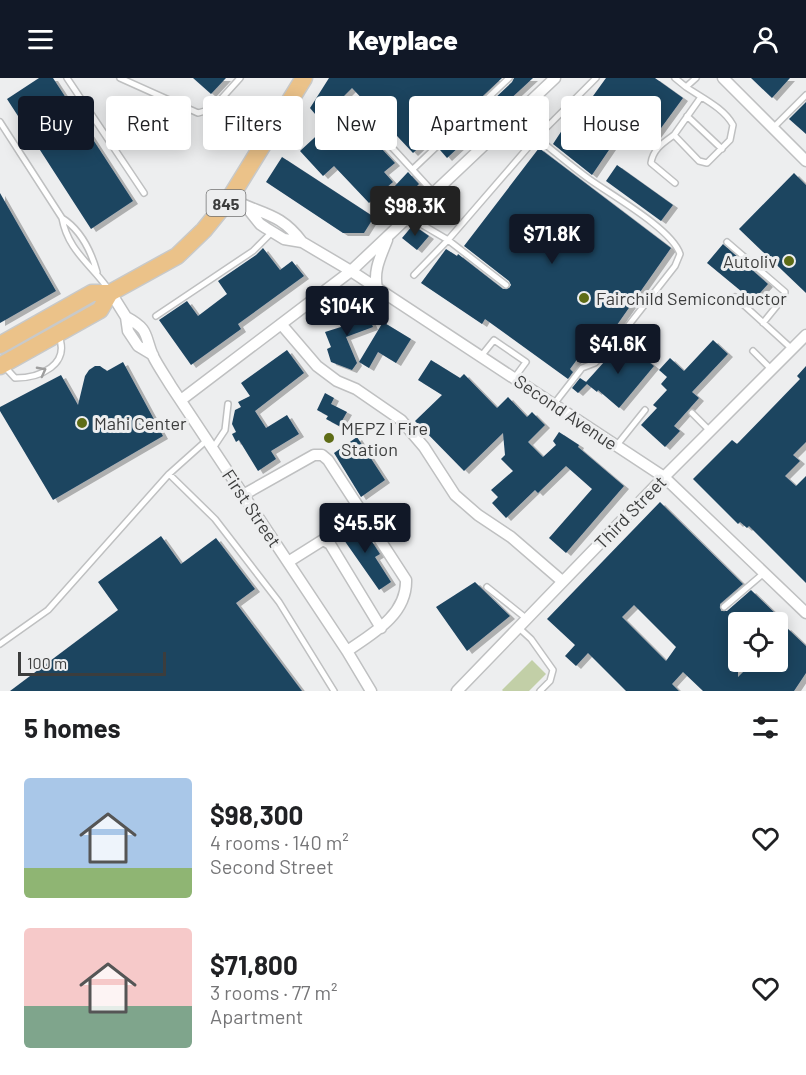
<!DOCTYPE html>
<html lang="en">
<head>
<meta charset="utf-8">
<style>
	:root { --surface:#fff; --page:#f2f2f2; --text:#202124; --muted:#757577; --accent:#111827 }
	body { margin:0; font-family:Barlow,sans-serif; background:var(--page); color:var(--text); height:100vh; display:flex; flex-direction:column; font-size:22px; white-space:nowrap }
	* { box-sizing:border-box; margin:0 }
	p { font-size:20px; color:var(--muted) }
	.icon { flex:none; width:33px; height:33px; fill:none; stroke:currentColor; stroke-width:2; stroke-linecap:round; stroke-linejoin:round }
	.map { position:relative; height:613px; overflow:hidden }
	.drawer { display:flex; flex-direction:column; background:var(--surface); flex:1 }
	.drawer>* { flex:none }
	.hud { position:absolute; left:18px; top:18px; width:771px; height:54px; display:flex; gap:12px }
	.fabs { position:absolute; left:728px; top:534px; display:grid; gap:12px }
	.fabs a { display:grid; place-items:center; width:60px; height:60px; border-radius:6px; background:var(--surface); box-shadow:0 3px 15px #0003; font-size:30px }
	.scale { position:absolute; left:18px; bottom:15px; width:148px; box-sizing:border-box; padding-left:6px; border:3px solid #3c3d3d; border-top:0; font-size:16px; line-height:21px; white-space:nowrap; color:#3c3d3d; -webkit-text-stroke:4px #edeeef; paint-order:stroke }
	.price { position:absolute; translate:-50% -51px; padding:0 14px; border-radius:6px; background:var(--accent); color:#fff; font-size:20px; line-height:39px; filter:drop-shadow(0 2px 3px #0008) }
	.price::after { content:''; position:absolute; left:50%; top:36px; width:18px; height:14px; margin-left:-9px; background:inherit; clip-path:polygon(0 0,100% 0,50% 100%) }
	.price.selected { background:#222; color:#fff }
	ul { padding:0; list-style:none }
	li { display:flex; align-items:center; gap:18px; height:150px; padding:0 24px }
	li span { display:grid; place-items:center; flex:none; width:168px; height:120px; border-radius:6px; color:#555 }
	li>.icon { margin-inline-start:auto }
	span .icon { width:72px; height:72px; fill:#fffc; stroke-width:1 }
	li b { font-size:26px }
	h2 { display:flex; justify-content:space-between; align-items:center; height:72px; padding:0 24px; font-size:26px }
	.tag { padding:0 21px; border-radius:6px; background:var(--surface); box-shadow:0 3px 15px #0003; font-size:21px; line-height:54px }
	.tag.selected { background:var(--accent); color:#fff }
	header { display:flex; justify-content:space-between; align-items:center; height:78px; padding:0 24px; background:var(--accent); color:#fff; font-size:27px; font-weight:800 }
	.map>svg:first-child { display:block }
	.green { fill:#c2cfa7 }
	.building { fill:#1d4461; fill-rule:evenodd; filter:url(#shadow) }
	.lines { fill:none; stroke-linecap:round; stroke-linejoin:round }
	.lane-casing { stroke:#bfc0c1; stroke-width:8 }
	.street-casing { stroke:#bfc0c1; stroke-width:13 }
	.primary-casing { stroke:#c8c9c9; stroke-width:19 }
	.lane { stroke:#fff; stroke-width:5 }
	.street { stroke:#fff; stroke-width:10 }
	.primary { stroke:#ebc289; stroke-width:16 }
	.oneway { stroke:#9e9e9e }
	.poi-dot { fill:#5e6c16; stroke:#edeeef; stroke-width:2 }
	.labels { text-anchor:middle; dominant-baseline:central; stroke-width:6; stroke-linejoin:round; paint-order:stroke }
	.shield { fill:#edeeef; stroke:#717272; stroke-width:1.5 }
	.shield-label { font-size:16px; font-weight:bold; fill:#3c3d3d }
	.poi-label { font-size:18px; fill:#3c3d3d; stroke:#edeeef; text-anchor:start }
	.street-label { font-size:18px; fill:#3c3d3d; stroke:#edeeef }
</style>
</head>
<body>
<header><svg class="icon" aria-label="menu" viewBox="0 0 24 24"><path d="M4 6h16M4 12h16M4 18h16"/></svg>Keyplace<svg class="icon" aria-label="person" viewBox="0 0 24 24"><circle cx="12" cy="8" r="4"/><path d="M4 21q1-7 8-7t8 7"/></svg></header>
<div class="map">
<svg width="806" height="613" viewBox="0 0 806 613">
	<defs>
		<filter id="shadow"><feDropShadow dx="5" dy="3" stdDeviation="0" flood-color="#0004"/></filter>
	</defs>
	<rect width="100%" height="100%" fill="#edeeef"/>
	<path class="green" d="M532,582L546,596L529,613H503L502,612Z"/>
	<path class="building" d="M39,0H53L133,123L91,151L7,21Z
		M193,0H226L211,16Z
		M329,0H502L433,65L429,60L413,75L352,10L338,24L395,85L384,94L393,104L369,125L334,88L323,98L300,73L326,49L310,30Z
		M514,0H533L447,80L440,72L512,4Z
		M606,0H655L683,20L653,61L593,18Z
		M751,0H790L772,20Z
		M806,24V56L789,41Z
		M232,29L245,37L236,53L222,45Z
		M570,40L611,69L592,97L553,66Z
		M539,70L671,170L612,254L615,256L613,259L601,272L590,264L570,291L573,294L568,301L485,241L482,246L421,205L446,171L457,178L458,176L503,211L509,210L511,207L509,203L464,168Z
		M282,79L374,139L364,155H343L266,104Z
		M617,87L673,127L661,143L606,103Z
		M408,94L419,106L404,121L393,110Z
		M794,95L806,107V215L739,151Z
		M0,115L56,213L0,245Z
		M413,147L429,158L417,172L402,160Z
		M723,166L768,206L753,223L707,185Z
		M263,170L280,192L292,183L304,198L238,246L241,251L191,287L159,242L187,223L198,238L227,216L218,203L256,177Z
		M358,228L366,232L373,249L346,259L357,285L352,292L331,284L327,271L331,269L325,254L344,248L341,241L346,231Z
		M383,244L411,261L396,285L378,274L369,290L359,284Z
		M713,262L728,276L692,314L699,320L674,348L680,353L665,369L641,347L657,330L653,327L667,312L661,306L667,299L659,292L670,280L684,293Z
		M623,263L654,288L619,330L598,312L597,314L587,306L578,315L572,310L580,300L586,304Z
		M287,272L304,295L255,333L266,350L287,337L299,356L271,373L276,381L258,393L239,362L236,364L232,356L236,354L232,346L235,332L241,329L238,324L250,318L241,305Z
		M431,282L460,300L464,296L497,330L508,319L527,339L532,334L545,347L528,364L543,379L556,367L553,363L559,354L579,367L578,369L624,408L566,475L549,460L592,411L566,388L538,415L535,412L506,440L492,425L498,419L491,412L513,393L501,381L505,377L503,355L464,393L415,343L442,317L418,302Z
		M123,284L163,358L53,422L0,333V329L61,297L78,327L85,298L89,292L95,288H100L107,293Z
		M806,288V364L793,377L800,383L785,398L796,408L806,398V505L749,448L747,450L740,444L738,446L693,401L732,362L737,366L800,301L797,298Z
		M325,315L334,320L331,326L347,334L339,348L326,341L328,338L317,332Z
		M357,359L385,402L361,419L334,375Z
		M660,424L743,506L720,526L721,533H727L751,512L779,539L774,544H738V599L753,584H777V559L786,549L806,568V595L794,613H703L683,594L672,606L679,613H626L588,575L576,588L565,578L575,567L547,541ZM634,527L676,569L666,583L622,539Z
		M351,443L366,465L371,462L380,476L375,479L391,504L379,512L337,452Z
		M161,458L181,486L216,460L255,511L236,525L302,613H10L118,532L98,504Z
		M475,504L510,538L467,573L436,529Z"/>
	<g class="lines">
		<defs>
			<path id="lane" d="M67,0L144,115
				M120,0L198,35L212,31L240,0
				M675,0L686,9L696,0
				M686,9C702,20 724,30 733,47L730,62L707,85L699,83L674,57L701,19
				M353,27L433,114
				M687,38L722,71
				M513,40C538,60 563,82 589,101C611,117 672,151 680,176L675,188L617,262L595,285L582,290L554,326
				M0,44L62,140C68,173 91,186 109,212
				M773,50L806,17
				M674,57C663,65 653,71 651,85L675,105
				M230,59L258,72
				M413,91L509,0
				M409,139L448,162L506,207
				M62,140C81,152 91,173 97,194
				M727,164L785,214L784,219L763,245
				M414,197L448,162L537,59L596,0
				M330,209L346,226L360,222L372,206
				M735,219L792,271
				M156,238L253,173L272,154
				M753,273L771,291
				M482,277L494,262L526,284L515,299
				M4,288L15,300C39,300 72,287 58,256
				M692,335L710,353
				M617,367L645,332
				M213,370L225,352L228,326
				M169,396L215,441L279,524L334,613
				M487,509L527,541
				M724,529L764,495
				M519,550L531,561L553,592L550,603L540,613
				M0,566L48,532L169,396L207,362"/>
			<path id="street" d="M723,0L806,83
				M230,120C260,137 279,133 302,164
				M248,131L260,146L266,150L284,161L302,164L351,193L664,399L806,535
				M377,210C373,192 381,178 387,162
				M111,215L126,239L128,253L138,268L153,277
				M126,239C150,252 144,257 153,278C158,288 165,298 171,308L347,573L371,613
				M281,246L317,288L337,303L356,311L401,342L424,369L455,417L478,437L511,459L562,503
				M181,322L351,193L555,0
				M243,417L314,377H322L328,382L406,502C407,537 372,556 347,573
				M288,484L323,462L330,466L381,550
				M457,613L664,399L806,257"/>
			<path id="primary" d="M0,267L92,215H110L177,178L204,152L230,120L304,0
				M0,288L100,232L110,215"/>
		</defs>
		<use href="#lane" class="lane-casing"/>
		<use href="#street" class="street-casing"/>
		<use href="#primary" class="primary-casing"/>
		<use href="#lane" class="lane"/>
		<use href="#street" class="street"/>
		<use href="#primary" class="primary"/>
	</g>
	<defs><path id="oneway-chevron" d="M-2-3.5L2.5 0L-2 3.5" fill="none" stroke-width="1.6" stroke-linecap="round" stroke-linejoin="round" transform="scale(1.5)"/></defs>
	<use class="oneway" href="#oneway-chevron" transform="translate(42 293) rotate(-28)"/>
	<g class="poi-dot">
		<circle cx="789" cy="183" r="6"/>
		<circle cx="584" cy="220" r="6"/>
		<circle cx="82" cy="345" r="6"/>
		<circle cx="329" cy="360" r="6"/>
	</g>
	<g class="labels">
		<rect class="shield" x="206.5" y="112" width="39" height="26" rx="4.5"/>
		<g class="shield-label">
			<text x="226" y="125">845</text>
		</g>
		<g class="poi-label">
			<text x="777" y="183" text-anchor="end">Autoliv</text>
			<text x="596" y="220">Fairchild Semiconductor</text>
			<text x="94" y="345">Mahi Center</text>
			<text x="341" y="350">MEPZ I Fire<tspan x="341" dy="21">Station</tspan></text>
		</g>
		<g class="street-label">
			<text transform="translate(566 334) rotate(34)">Second Avenue</text>
			<text transform="translate(252 430) rotate(56)">First Street</text>
			<text transform="translate(630 434) rotate(-46)">Third Street</text>
		</g>
	</g>
</svg>
<div class="fabs">
<a><svg class="icon" aria-label="locate" viewBox="0 0 24 24"><circle cx="12" cy="12" r="6"/><path d="M12 2v4M12 18v4M2 12h4M18 12h4"/></svg></a>
</div>
<div class="scale">100 m</div>
<b class="price selected" style="left:415px;top:159px">$98.3K</b>
<b class="price" style="left:552px;top:187px">$71.8K</b>
<b class="price" style="left:347px;top:259px">$104K</b>
<b class="price" style="left:618px;top:297px">$41.6K</b>
<b class="price" style="left:365px;top:476px">$45.5K</b>
<div class="hud">
<a class="tag selected">Buy</a>
<a class="tag">Rent</a>
<a class="tag">Filters</a>
<a class="tag">New</a>
<a class="tag">Apartment</a>
<a class="tag">House</a>
</div>
</div>
<section class="drawer">
<h2>5 homes<svg class="icon" aria-label="filters" viewBox="0 0 24 24"><path d="M4 7h16M4 17h16"/><circle cx="9" cy="7" r="2"/><circle cx="15" cy="17" r="2"/></svg></h2>
<ul>
<li><span style="background:linear-gradient(#a9c7e8 75%,#8fb573 0)"><svg class="icon" aria-label="home" viewBox="0 0 24 24"><path d="M3 11l9-7 9 7M6 9v11h12V9"/></svg></span><div><b>$98,300</b><p>4 rooms · 140 m²</p><p>Second Street</p></div><svg class="icon" aria-label="heart" viewBox="0 0 24 24"><path d="M12 20l-8-8c-3-5 5-10 8-4 3-6 11-1 8 4z"/></svg></li>
<li><span style="background:linear-gradient(#f6c9c9 65%,#7fa58c 0)"><svg class="icon" aria-label="home" viewBox="0 0 24 24"><path d="M3 11l9-7 9 7M6 9v11h12V9"/></svg></span><div><b>$71,800</b><p>3 rooms · 77 m²</p><p>Apartment</p></div><svg class="icon" aria-label="heart" viewBox="0 0 24 24"><path d="M12 20l-8-8c-3-5 5-10 8-4 3-6 11-1 8 4z"/></svg></li>
</ul>
</section>
</body>
</html>
